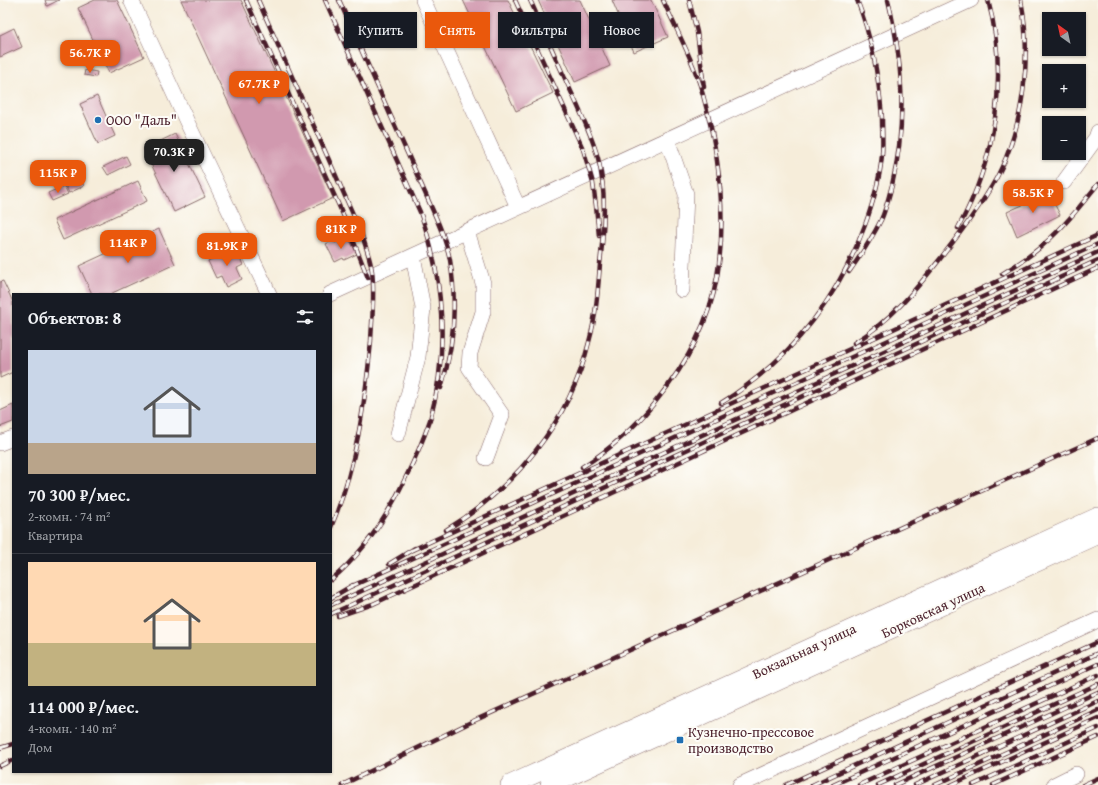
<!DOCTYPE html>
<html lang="ru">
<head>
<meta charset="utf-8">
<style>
	:root { --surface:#171b24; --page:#242831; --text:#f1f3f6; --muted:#9ea1a6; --line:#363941; --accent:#ea580c }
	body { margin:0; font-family:"Gentium Book Plus",serif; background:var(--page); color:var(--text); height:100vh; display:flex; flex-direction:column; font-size:15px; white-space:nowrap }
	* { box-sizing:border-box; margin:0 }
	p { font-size:13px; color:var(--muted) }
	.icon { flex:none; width:22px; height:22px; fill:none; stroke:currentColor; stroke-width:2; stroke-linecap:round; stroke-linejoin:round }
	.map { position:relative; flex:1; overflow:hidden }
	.drawer { position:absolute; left:12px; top:293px; width:320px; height:480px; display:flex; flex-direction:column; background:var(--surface); border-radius:0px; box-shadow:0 1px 3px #0004 }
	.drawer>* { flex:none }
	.top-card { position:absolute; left:344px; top:12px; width:380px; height:36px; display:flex; gap:8px }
	.needle { width:26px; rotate:327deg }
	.fabs { position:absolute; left:1042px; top:12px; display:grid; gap:8px }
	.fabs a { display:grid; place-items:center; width:44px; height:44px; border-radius:0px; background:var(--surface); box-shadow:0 1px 3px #0004; font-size:20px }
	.price { position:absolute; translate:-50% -34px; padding:0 9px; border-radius:8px; background:var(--accent); color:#fff; font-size:13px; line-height:26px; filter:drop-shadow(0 1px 2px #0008) }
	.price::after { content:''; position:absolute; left:50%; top:24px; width:12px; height:9px; margin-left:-6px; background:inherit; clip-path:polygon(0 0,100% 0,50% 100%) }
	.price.on { background:#222; color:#fff }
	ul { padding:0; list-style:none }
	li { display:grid; align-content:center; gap:8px; height:212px; padding:0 16px }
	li+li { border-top:1px solid var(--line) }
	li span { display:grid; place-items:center; height:124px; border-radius:0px; color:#555 }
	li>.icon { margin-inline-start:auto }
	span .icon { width:72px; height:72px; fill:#fffc; stroke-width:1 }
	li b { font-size:17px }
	h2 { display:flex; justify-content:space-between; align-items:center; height:48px; padding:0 16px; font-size:17px }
	.pill { padding:0 14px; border-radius:0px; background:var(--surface); box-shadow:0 1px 3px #0004; font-size:14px; line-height:36px }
	.pill.on { background:var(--accent); color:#fff }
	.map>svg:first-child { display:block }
	.building { fill:#d199af }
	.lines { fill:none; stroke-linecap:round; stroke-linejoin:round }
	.minor-casing { stroke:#866768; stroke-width:16 }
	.major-casing { stroke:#866768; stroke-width:20 }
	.minor { stroke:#fff; stroke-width:15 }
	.major { stroke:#fff; stroke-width:19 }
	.rail-casing { stroke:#4a1f2b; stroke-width:4.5 }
	.rail { stroke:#fdfcf7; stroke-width:3; stroke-dasharray:9; stroke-linecap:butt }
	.poi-dot { fill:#1f6fb2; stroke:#fdfcf7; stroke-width:1.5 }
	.labels { text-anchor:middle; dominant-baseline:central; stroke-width:4; stroke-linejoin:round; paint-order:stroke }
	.poi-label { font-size:14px; fill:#4a1f2b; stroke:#fdfcf7; text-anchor:start }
	.street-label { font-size:14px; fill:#4a1f2b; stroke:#fdfcf7 }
</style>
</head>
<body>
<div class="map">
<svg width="1098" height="785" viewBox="0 0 1098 785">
	<rect width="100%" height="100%" fill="#fdfcf7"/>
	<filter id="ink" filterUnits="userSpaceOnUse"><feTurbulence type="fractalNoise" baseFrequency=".025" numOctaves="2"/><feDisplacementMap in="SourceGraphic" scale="8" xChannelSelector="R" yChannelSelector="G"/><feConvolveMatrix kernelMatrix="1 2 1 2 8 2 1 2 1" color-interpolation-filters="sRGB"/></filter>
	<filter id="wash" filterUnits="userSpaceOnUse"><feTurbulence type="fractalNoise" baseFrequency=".012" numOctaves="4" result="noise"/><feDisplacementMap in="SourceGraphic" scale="16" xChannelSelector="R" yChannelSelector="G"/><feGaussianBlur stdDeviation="0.9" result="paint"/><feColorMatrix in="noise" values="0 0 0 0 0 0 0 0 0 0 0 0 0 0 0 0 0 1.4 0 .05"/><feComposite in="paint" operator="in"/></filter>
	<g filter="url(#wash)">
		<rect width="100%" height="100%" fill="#f6edda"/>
		<g id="blocks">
			<path class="building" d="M45,0H59L47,6Z
				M95,0H117L144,57L109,73L78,8Z
				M181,0H241L333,198L283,221Z
				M463,0H508L553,93L516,111Z
				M538,0H580L610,66L575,82Z
				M612,0H651L668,37L634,52Z
				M14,28L22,47L0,57V35Z
				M85,70L97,72L96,77L84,75Z
				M97,96L115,136L98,144L80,104Z
				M175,134L205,197L174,212L144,149Z
				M126,156L130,164L108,175L103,167Z
				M80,178L84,186L69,193L65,185Z
				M138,181L147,201L63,240L54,220Z
				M64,186L68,194L52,201L48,193Z
				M1049,193L1060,215L1017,236L1007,212Z
				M159,229L175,264L110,294H92L79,266Z
				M348,237L357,254L344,260L343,258L335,262L326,244L334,240L335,243Z
				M235,248L243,265L237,268L242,279L226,287L221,276L216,278L208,261Z
				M3,281L13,302V372L0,378V282Z
				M13,405V422L0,427V411Z"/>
		</g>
	</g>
	<g filter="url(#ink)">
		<use href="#blocks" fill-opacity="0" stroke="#866768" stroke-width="1"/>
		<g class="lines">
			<defs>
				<path id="minor" d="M131,0L187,122L269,294
					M423,0L518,207
					M667,139L686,194L682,290
					M1064,182L1096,138L1098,132
					M467,231L483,283V312L470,353L469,367L502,415L486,458
					M330,294L971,0
					M398,434L418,357L423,308L413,256
					M0,443L13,438
					M740,785L1098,620
					M1054,785L1076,774"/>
				<path id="major" d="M510,785L1098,517
					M550,785L1098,534"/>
			</defs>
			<use href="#minor" class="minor-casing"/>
			<use href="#major" class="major-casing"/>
			<use href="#minor" class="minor"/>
			<use href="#major" class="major"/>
			<defs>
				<path id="rail" d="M246,0L345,219L368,278
					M258,0L360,230C365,244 370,257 372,271C375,294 372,318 371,341C365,404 356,468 331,527
					M325,0L420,212C444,278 449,352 430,420C423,441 414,461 404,481C386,519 363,553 331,580
					M339,0L430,204C438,222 446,240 450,260C457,302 454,347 441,388
					M515,0L583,149L593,183L596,206L599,236
					M689,0L697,32L704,87
					M958,228C996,159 1009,77 988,0
					M849,272C861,255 872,238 881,220C886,209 889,196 892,185C907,124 903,61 888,0
					M1002,274C1016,265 1031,256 1043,245C1064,227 1081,205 1098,184
					M854,343C890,321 914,292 940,259C960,233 981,206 997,177C1024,126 1032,56 1021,0
					M721,403C789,361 837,301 865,225C873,203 880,178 882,155C883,143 882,130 882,118C879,78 872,38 857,0
					M582,467C611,449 635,427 656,401C685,366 709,323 717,277C727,217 719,153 703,95C694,62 677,31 663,0
					M446,530C515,488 570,421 589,342C596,317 598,290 600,264C604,229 607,193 598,158C591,133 579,109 568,85C555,57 543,28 530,0
					M410,551L1098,235
					M389,564L415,548
					M350,587L1098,244
					M331,598L353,585
					M331,605L776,401L1098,252
					M331,614L1098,260
					M338,616L373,604L1098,268
					M0,748L13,744
					M0,766L13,760
					M342,785L469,723L1098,438
					M786,785L1098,642
					M812,785L1098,653
					M833,785L1098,664
					M859,785L1098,675
					M878,785L1098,684
					M895,785L1098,692
					M915,785L1098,701
					M935,785L1098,710
					M951,785L1098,718
					M973,785L1098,728
					M993,785L1098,737
					M1083,785L1098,778"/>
			</defs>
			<use href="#rail" class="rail-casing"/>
			<use href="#rail" class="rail"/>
		</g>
	</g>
	<g class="poi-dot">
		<circle cx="98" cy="120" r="4"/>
		<rect x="676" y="736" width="8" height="8" rx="2"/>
	</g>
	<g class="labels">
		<g class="poi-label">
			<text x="106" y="120">ООО "Даль"</text>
			<text x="688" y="732">Кузнечно-прессовое<tspan x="688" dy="16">производство</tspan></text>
		</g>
		<g class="street-label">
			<text transform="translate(933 610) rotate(-25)">Борковская улица</text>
			<text transform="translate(804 651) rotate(-25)">Вокзальная улица</text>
		</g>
	</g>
</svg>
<div class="fabs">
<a><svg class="needle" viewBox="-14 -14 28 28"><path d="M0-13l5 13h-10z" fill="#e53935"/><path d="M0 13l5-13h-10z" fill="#9ea1a6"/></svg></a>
<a>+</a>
<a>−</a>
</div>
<b class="price" style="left:90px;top:74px">56.7K ₽</b>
<b class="price" style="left:259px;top:105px">67.7K ₽</b>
<b class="price on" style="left:174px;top:173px">70.3K ₽</b>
<b class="price" style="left:58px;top:194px">115K ₽</b>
<b class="price" style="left:1033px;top:214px">58.5K ₽</b>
<b class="price" style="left:341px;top:250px">81K ₽</b>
<b class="price" style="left:128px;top:264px">114K ₽</b>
<b class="price" style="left:227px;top:267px">81.9K ₽</b>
<div class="top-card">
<a class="pill">Купить</a>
<a class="pill on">Снять</a>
<a class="pill">Фильтры</a>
<a class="pill">Новое</a>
</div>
<section class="drawer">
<h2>Объектов: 8<svg class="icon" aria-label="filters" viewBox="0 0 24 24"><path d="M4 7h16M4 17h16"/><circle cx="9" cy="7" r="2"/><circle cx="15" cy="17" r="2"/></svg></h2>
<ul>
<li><span style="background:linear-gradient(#c9d6e8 75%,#b9a48a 0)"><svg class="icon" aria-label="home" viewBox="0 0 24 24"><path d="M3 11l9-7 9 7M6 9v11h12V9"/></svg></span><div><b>70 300 ₽/мес.</b><p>2-комн. · 74 m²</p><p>Квартира</p></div></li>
<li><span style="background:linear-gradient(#ffd9b3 65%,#c2b280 0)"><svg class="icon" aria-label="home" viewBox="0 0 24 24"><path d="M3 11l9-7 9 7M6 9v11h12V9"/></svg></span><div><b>114 000 ₽/мес.</b><p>4-комн. · 140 m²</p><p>Дом</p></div></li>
</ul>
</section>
</div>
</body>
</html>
